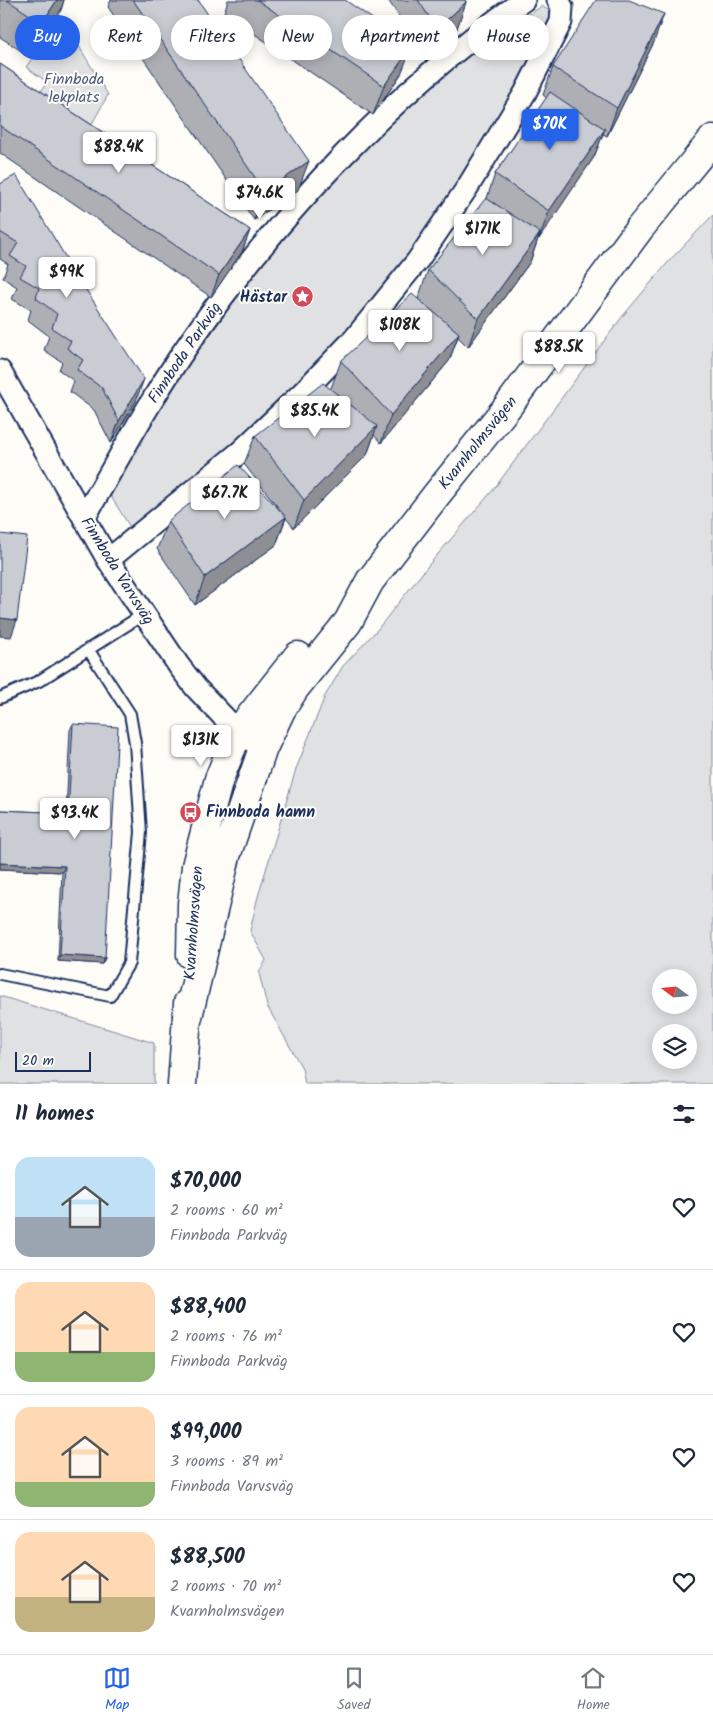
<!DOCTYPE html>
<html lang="en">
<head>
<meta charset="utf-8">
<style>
	:root { --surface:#fff; --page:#f2f2f3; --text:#1f2937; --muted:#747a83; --line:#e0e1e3; --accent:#2563eb }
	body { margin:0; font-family:Kalam,sans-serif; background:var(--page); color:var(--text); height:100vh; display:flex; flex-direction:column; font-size:19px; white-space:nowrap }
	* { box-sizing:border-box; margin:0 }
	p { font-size:16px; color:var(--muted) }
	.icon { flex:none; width:28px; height:28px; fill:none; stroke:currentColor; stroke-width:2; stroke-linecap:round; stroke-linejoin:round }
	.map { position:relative; height:1084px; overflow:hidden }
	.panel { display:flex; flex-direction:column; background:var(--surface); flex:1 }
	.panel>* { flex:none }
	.guide { position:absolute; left:15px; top:15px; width:684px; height:45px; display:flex; gap:10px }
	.needle { width:32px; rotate:286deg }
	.buttons { position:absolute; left:652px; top:969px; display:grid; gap:10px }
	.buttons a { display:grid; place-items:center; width:45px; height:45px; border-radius:50%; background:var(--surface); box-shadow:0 2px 12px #0003; font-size:25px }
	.scale { position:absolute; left:15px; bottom:12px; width:76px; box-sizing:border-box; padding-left:5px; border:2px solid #1b2f5e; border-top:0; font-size:14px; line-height:18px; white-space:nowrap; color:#1b2f5e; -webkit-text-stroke:4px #fdfcf7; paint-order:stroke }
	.price { position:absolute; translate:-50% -42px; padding:0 11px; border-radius:5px; background:#fff; color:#222; font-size:16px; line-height:32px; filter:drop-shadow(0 1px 2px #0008) }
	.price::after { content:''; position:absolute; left:50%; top:30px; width:15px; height:11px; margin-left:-8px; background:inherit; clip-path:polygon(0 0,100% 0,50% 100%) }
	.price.on { background:var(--accent); color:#fff }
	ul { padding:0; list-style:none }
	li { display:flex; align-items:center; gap:15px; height:125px; padding:0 15px }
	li+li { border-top:1px solid var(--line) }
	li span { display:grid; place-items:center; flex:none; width:140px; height:100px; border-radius:15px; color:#555 }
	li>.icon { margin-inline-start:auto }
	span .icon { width:60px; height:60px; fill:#fffc; stroke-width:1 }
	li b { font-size:21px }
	h2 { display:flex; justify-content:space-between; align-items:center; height:60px; padding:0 15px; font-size:21px }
	.tag { padding:0 18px; border-radius:22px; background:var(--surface); box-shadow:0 2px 12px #0003; font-size:18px; line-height:45px }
	.tag.on { background:var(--accent); color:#fff }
	.menu { display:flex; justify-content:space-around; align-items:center; height:70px; border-top:1px solid var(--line); background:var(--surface); font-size:14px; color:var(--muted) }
	.menu a { display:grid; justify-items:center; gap:2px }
	.menu .on { color:var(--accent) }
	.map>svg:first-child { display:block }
	.green { fill:#e0e1e3; stroke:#7e88a0; fill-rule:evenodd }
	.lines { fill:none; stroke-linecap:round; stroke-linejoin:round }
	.lane-casing { stroke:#1b2f5e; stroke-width:14 }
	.street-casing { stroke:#1b2f5e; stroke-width:25 }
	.secondary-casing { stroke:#1b2f5e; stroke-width:31 }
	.lane { stroke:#fdfcf7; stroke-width:10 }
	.street { stroke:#fdfcf7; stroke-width:21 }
	.secondary { stroke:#fdfcf7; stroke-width:28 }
	.wall { fill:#adafb5; stroke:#1b2f5e }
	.shaded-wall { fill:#8d8f94; stroke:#1b2f5e }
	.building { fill:#c9ccd3; stroke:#1b2f5e }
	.labels { text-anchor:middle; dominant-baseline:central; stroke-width:4; stroke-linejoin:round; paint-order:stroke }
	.park-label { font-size:16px; fill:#4c5c7f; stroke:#fdfcf7 }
	.poi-label { font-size:16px; font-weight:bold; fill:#1b2f5e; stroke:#fdfcf7; text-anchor:end }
	.street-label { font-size:16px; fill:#1b2f5e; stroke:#fdfcf7 }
</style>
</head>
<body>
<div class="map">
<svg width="713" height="1084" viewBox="0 0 713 1084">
	<rect width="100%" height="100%" fill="#fdfcf7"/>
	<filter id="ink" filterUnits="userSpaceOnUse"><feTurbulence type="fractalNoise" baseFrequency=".02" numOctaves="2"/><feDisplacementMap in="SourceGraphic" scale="10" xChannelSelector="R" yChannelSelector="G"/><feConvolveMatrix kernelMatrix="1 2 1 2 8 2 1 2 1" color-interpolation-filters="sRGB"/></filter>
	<g filter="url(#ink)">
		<path class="green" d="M542,6L556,16L525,82L451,200L362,318L284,401L212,464L130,527L110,495C140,445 168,394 201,347C275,241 362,144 461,62C486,41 515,24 542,6Z
			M55,26L76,41L108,95L89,129L39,95L47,82L26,67Z
			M713,215V1084H305L302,1068L267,1006L259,973L266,960L250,931L257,900L296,769L325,696L343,666L377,630L427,567L493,490L622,317L670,260ZM661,978H689V1005H661ZM689,1032V1060H661V1032Z
			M0,996L154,1043V1084H0Z"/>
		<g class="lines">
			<defs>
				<path id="lane" d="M0,698L39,681L144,614
					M0,974L110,996L129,963L141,832L135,743L130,714L88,649"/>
				<path id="street" d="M0,371L108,560L179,666L196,688L238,732L263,748
					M84,518C119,458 152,396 192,339C280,213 397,88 524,0
					M108,560L240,452L303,392L354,339L418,260L467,188L525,93L561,22L562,7L558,0"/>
				<path id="secondary" d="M191,955L192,904L196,866L219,779L238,732L298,656
					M187,1021L226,856L263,748L281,710L295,688L348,622L370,581L437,494L508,406L640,228L713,139
					M182,1084L188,1003"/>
			</defs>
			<use href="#lane" class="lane-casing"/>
			<use href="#street" class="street-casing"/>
			<use href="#secondary" class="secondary-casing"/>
			<use href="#lane" class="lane"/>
			<use href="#street" class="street"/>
			<use href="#secondary" class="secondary"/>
		</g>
		<path class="wall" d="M0,0H64L61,10L29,56L0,37Z
			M111,0H198L298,190L254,220L108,7Z
			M228,0H345L401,74L373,115L224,13Z
			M388,0H465L466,2L456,31L427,58Z
			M654,42L607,136L603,134L594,157L538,239L530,262L468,347L458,337L449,361L381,443L374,435L367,455L294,528L286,518L276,545L195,605L157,549L168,521L280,510L244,464L255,436L331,388L341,361L418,299L428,270L487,198L495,174L547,98L543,95L553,67Z
			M0,64L250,230L242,252L211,297L0,153Z
			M0,184L136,401L111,443L94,410L70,392L74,381L59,370L62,362L44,350L49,336L28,320L31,310L12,299L17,287L3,278L8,264L0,259Z
			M73,724L105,958L102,964L58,961L62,872L0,869V810L66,813L70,730Z"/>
		<path class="shaded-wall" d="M57,0H64L61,10L29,56L42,23Z
			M466,2L456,31L427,58L437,29Z
			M664,14L654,42L607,136L617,108Z
			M412,46L401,74L373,115L384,86Z
			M605,129L594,157L539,239L549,211Z
			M309,161L298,190L254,220L265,192Z
			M250,230L242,252L211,297L219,275Z
			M540,233L530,262L468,347L478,319Z
			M459,333L449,361L381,443L391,415Z
			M144,379L136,401L111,443L119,421Z
			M377,426L367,455L294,528L304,500Z
			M286,517L276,545L195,605L205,577Z
			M0,618L17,620L11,637L0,636Z
			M0,863L65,866L62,872L0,869Z
			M60,955L105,958L102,964L58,961Z"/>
		<path class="building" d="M7,0H57L42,23Z
			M133,0H198L309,161L265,192Z
			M257,0H345L412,46L384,86Z
			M418,0H465L466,2L437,29Z
			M596,0H629L664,14L617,108L553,67Z
			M0,64L250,230L219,275L0,126Z
			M550,92L605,129L549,211L495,174Z
			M16,175L77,276L144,379L119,421L102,388L77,370L83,360L67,348L71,341L52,328L57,314L36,298L39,288L20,277L26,266L10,256L18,243L0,232V184Z
			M486,198L540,233L478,319L428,270Z
			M412,294L459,333L391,415L341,361Z
			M323,383L377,426L304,500L255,436Z
			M238,465L286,517L205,577L168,521Z
			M0,534L27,537L17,620L0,618Z
			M73,724L118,727L105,958L60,955L65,866L0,863V810L68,813Z"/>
	</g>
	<defs>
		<symbol id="sight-disc" viewBox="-11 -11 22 22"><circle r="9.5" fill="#d1495b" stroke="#fdfcf7"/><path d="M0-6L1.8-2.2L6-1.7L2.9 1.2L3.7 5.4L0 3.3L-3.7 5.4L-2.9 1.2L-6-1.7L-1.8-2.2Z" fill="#fff"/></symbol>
		<symbol id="bus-disc" viewBox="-11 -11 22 22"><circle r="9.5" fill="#d1495b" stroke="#fdfcf7"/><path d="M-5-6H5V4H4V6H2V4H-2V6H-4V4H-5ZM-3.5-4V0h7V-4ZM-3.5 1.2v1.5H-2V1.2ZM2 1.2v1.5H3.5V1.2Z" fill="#fff"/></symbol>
	</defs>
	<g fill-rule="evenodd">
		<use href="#sight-disc" x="290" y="284" width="25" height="25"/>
		<use href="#bus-disc" x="178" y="800" width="25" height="25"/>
	</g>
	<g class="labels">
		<g class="park-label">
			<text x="74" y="79">Finnboda<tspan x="74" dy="18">lekplats</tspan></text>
		</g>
		<g class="poi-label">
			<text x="287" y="297">Hästar</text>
			<text x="206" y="812" text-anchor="start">Finnboda hamn</text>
		</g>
		<g class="street-label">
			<text transform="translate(185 353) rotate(-56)">Finnboda Parkväg</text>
			<text transform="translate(478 443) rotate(-51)">Kvarnholmsvägen</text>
			<text transform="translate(117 571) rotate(58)">Finnboda Varvsväg</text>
			<text transform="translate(194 923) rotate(-86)">Kvarnholmsvägen</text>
		</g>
	</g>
</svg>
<div class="buttons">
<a><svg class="needle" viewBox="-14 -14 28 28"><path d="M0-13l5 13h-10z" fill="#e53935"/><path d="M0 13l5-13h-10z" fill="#747a83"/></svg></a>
<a><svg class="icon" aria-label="layers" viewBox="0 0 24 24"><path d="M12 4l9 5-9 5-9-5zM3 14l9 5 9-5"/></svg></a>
</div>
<div class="scale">20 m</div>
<b class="price on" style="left:550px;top:151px">$70K</b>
<b class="price" style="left:119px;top:174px">$88.4K</b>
<b class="price" style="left:260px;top:220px">$74.6K</b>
<b class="price" style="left:483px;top:256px">$171K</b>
<b class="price" style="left:67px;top:299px">$99K</b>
<b class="price" style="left:400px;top:352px">$108K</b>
<b class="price" style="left:559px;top:374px">$88.5K</b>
<b class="price" style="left:315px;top:438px">$85.4K</b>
<b class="price" style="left:225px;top:520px">$67.7K</b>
<b class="price" style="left:201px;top:767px">$131K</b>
<b class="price" style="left:75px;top:840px">$93.4K</b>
<div class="guide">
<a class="tag on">Buy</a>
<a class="tag">Rent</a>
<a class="tag">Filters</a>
<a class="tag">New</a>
<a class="tag">Apartment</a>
<a class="tag">House</a>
</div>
</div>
<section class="panel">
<h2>11 homes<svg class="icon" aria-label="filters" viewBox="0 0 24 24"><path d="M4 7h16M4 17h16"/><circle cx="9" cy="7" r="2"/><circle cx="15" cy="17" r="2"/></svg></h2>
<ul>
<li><span style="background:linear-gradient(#bfe0f5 60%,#9aa5b1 0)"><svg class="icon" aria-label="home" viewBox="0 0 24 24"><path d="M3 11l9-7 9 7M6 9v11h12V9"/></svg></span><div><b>$70,000</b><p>2 rooms · 60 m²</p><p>Finnboda Parkväg</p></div><svg class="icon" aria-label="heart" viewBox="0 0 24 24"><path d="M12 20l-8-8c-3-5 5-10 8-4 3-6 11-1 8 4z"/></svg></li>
<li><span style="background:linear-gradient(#ffd9b3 70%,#8fb573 0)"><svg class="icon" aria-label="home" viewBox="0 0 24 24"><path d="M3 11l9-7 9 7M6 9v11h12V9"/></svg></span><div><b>$88,400</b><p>2 rooms · 76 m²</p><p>Finnboda Parkväg</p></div><svg class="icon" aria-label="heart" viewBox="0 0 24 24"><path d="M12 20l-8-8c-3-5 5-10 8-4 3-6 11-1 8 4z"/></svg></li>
<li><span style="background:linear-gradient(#ffd9b3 75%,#8fb573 0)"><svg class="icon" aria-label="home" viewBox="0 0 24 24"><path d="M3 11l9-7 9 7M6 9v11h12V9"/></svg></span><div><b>$99,000</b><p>3 rooms · 89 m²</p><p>Finnboda Varvsväg</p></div><svg class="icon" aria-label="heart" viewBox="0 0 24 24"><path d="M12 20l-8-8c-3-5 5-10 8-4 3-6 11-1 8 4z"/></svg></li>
<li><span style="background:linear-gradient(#ffd9b3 65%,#c2b280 0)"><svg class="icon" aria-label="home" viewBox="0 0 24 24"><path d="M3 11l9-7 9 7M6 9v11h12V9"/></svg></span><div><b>$88,500</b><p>2 rooms · 70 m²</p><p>Kvarnholmsvägen</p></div><svg class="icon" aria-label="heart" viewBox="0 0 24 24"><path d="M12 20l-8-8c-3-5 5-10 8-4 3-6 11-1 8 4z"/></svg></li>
</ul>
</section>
<nav class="menu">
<a class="on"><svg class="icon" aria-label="map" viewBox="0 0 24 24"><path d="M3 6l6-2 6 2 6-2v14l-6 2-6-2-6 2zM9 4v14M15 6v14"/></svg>Map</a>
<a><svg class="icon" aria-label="saved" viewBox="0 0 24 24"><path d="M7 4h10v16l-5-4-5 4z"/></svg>Saved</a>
<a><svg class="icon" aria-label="home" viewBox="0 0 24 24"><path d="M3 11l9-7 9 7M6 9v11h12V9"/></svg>Home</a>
</nav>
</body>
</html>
